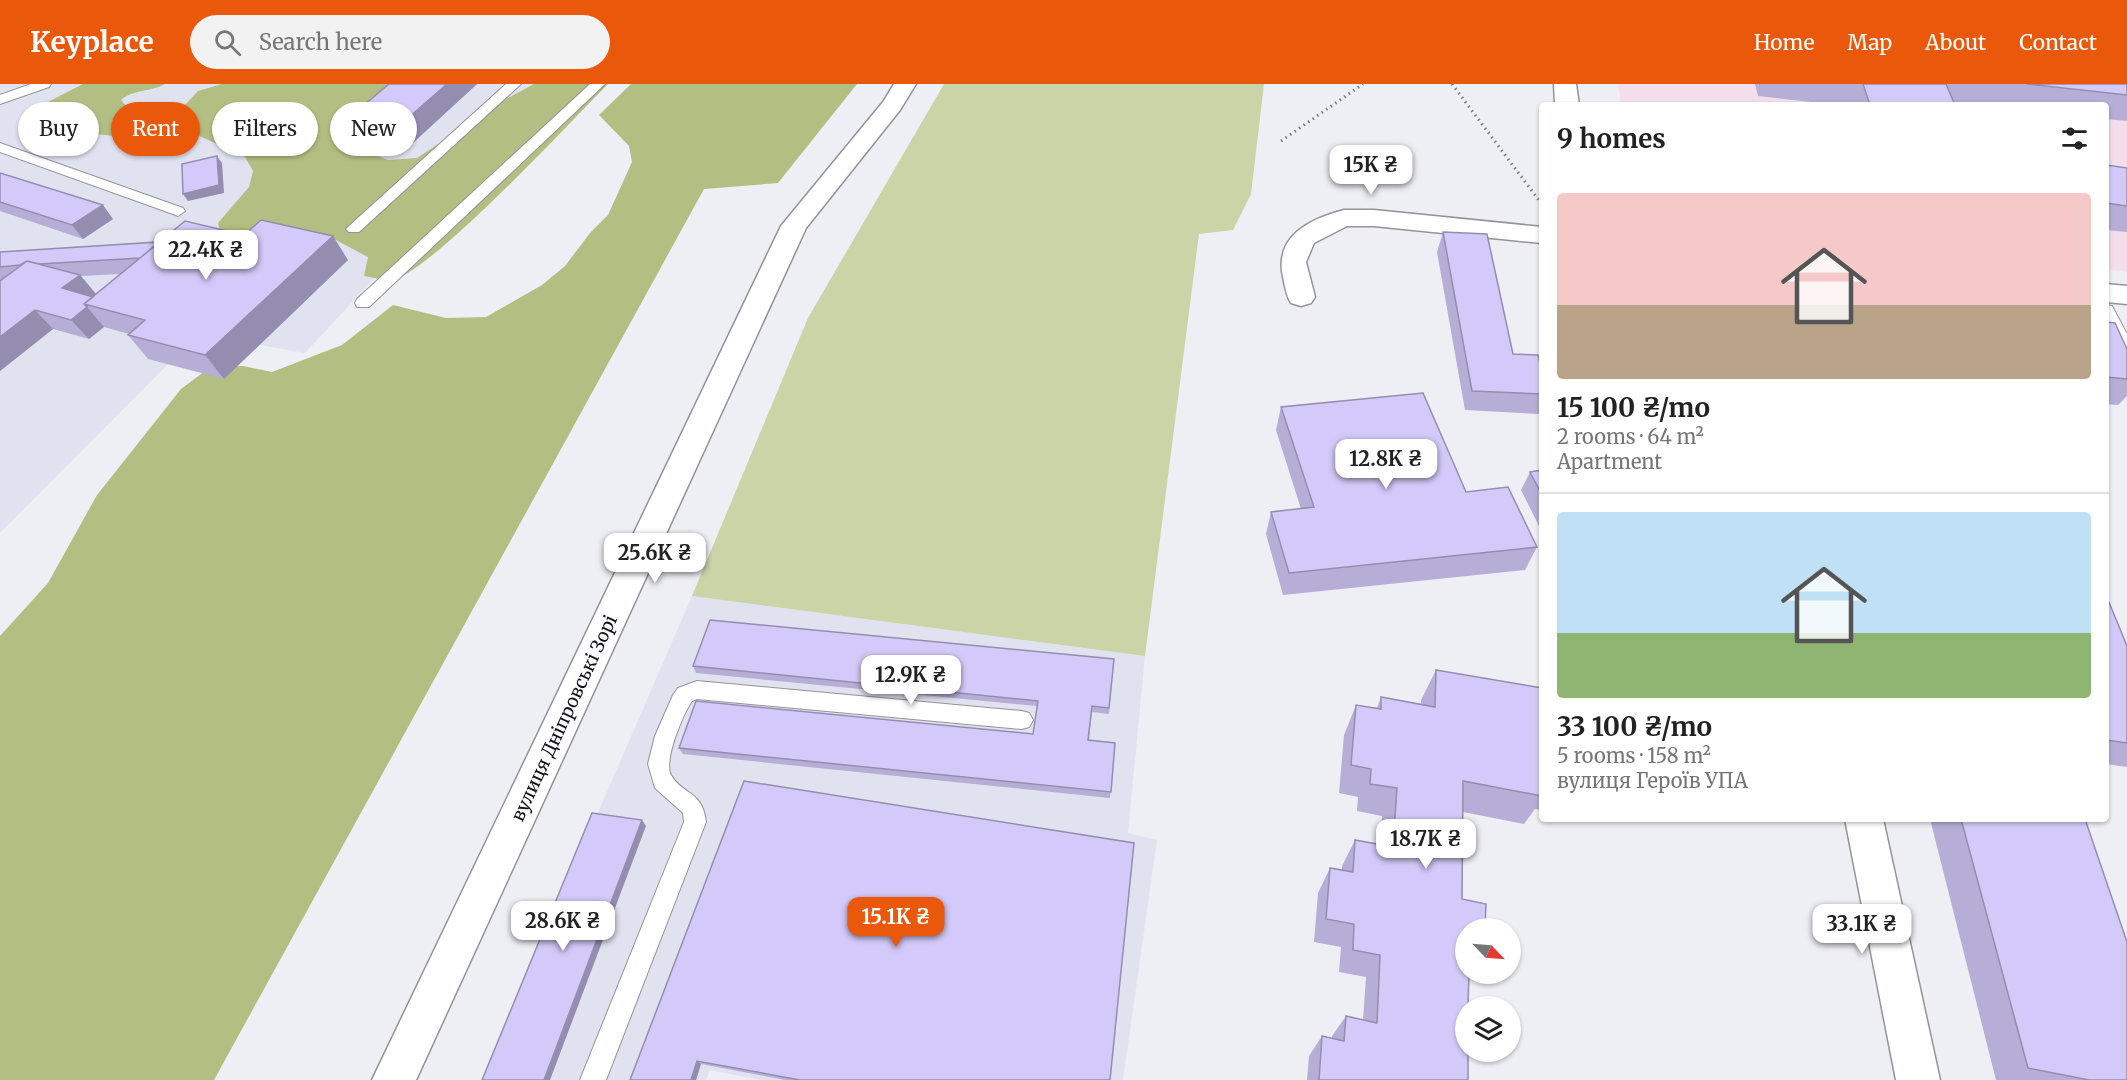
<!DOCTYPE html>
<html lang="en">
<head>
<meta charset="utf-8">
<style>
	:root { --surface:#fff; --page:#f2f2f2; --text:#222; --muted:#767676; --line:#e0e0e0; --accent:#ea580c }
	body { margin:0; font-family:Merriweather,serif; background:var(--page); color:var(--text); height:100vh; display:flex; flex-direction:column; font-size:22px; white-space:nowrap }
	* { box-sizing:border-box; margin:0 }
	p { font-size:20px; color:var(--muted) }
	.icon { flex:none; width:33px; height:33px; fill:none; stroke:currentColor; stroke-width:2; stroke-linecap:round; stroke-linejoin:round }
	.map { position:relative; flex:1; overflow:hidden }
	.drawer { position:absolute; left:1539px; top:18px; width:570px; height:720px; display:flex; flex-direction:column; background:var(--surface); border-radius:6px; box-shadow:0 2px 4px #0004 }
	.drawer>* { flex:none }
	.hud { position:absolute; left:18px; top:18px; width:570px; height:54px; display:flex; gap:12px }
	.needle { width:39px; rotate:115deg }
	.fabs { position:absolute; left:1455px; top:834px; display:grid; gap:12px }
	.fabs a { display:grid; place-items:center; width:66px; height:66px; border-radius:50%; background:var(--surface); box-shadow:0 2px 4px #0004; font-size:30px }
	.price { position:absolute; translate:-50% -51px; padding:0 14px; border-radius:12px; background:#fff; color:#222; font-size:20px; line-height:39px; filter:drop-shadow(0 2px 3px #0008) }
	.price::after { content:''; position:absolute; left:50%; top:36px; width:18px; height:14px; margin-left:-9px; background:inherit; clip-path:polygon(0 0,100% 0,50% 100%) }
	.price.selected { background:var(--accent); color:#fff }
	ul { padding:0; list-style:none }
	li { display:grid; align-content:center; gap:12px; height:318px; padding:0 18px }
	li+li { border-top:2px solid var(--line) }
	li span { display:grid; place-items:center; height:186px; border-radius:6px; color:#555 }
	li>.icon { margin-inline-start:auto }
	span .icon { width:108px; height:108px; fill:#fffc; stroke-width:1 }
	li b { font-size:26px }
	h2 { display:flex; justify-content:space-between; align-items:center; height:72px; padding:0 18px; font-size:26px }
	.pill { padding:0 21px; border-radius:27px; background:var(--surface); box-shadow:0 2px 4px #0004; font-size:21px; line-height:54px }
	.pill.selected { background:var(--accent); color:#fff }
	header { display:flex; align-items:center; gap:36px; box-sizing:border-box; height:84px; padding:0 30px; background:var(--accent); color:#fff }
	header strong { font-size:28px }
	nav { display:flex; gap:33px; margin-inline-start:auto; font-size:21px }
	.search { width:420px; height:54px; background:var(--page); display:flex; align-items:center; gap:15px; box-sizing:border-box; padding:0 21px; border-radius:33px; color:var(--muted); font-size:22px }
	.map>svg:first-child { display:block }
	.built { fill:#e1e2f0 }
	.education { fill:#f4deec }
	.green { fill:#cad4a7 }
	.forest { fill:#b3bf82 }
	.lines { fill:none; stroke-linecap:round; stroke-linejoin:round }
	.lane-casing { stroke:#939399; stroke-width:2 }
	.street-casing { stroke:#939399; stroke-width:3 }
	.path { stroke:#7c7c81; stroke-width:3; stroke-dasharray:1.5 4; stroke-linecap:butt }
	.lane { fill:#fff; fill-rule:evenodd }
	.street { fill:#fff; fill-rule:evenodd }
	.wall { fill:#b6aed7; fill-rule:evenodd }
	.shaded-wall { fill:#948daf }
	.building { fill:#d4cafa; stroke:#948daf; stroke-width:1.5 }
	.labels { text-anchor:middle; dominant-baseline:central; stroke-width:5; stroke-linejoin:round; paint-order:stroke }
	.street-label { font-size:18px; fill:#121214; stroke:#fcfcff }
</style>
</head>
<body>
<header>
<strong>Keyplace</strong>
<div class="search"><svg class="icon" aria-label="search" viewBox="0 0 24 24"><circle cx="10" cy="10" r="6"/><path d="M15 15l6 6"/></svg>Search here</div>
<nav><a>Home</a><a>Map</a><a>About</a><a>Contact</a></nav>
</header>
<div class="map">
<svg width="2127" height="996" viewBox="0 0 2127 996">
	<rect width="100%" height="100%" fill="#eeeef5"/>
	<path class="built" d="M0,0H554L305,269L198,250L0,449Z
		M692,512L1145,572L1128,749L1157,756L1123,996H760L710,986L706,996H482Z"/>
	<path class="education" d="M1618,0H2127V188L2106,185V21H1621Z"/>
	<path class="green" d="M944,0H1264L1251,110L1233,146L1199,150L1145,572L692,512L808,234Z"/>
	<path class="forest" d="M83,0H165C151,8 134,5 121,16L140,38L115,52L64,47L32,54L21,44L42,21Z
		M222,0H409L371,26L360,41L358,55L368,68L388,76L417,74L506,15L534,0H608C573,35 429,191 391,196C383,197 372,193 364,192L368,173L330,153L222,155L218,139L249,103L253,87L245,73L193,49L184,22L198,7Z
		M631,0H857L778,99L704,105L214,996H0V552L48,499L97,411L181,305L209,284L243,282L272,288L342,261L393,221L446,234L486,233L542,201L565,182L590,149L608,131L632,78L629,62L599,31Z"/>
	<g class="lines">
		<defs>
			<path id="lane" d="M31,0H51L49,3L0,20V11Z
				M506,0H521L359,148H349L346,145L349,142Z
				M590,0H605L369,223H357L355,219L357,215Z
				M0,59L183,124L185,127L178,132L173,130L0,68Z
				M2106,221L2112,222L2127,250V272L2121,270L2106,242Z
				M697,597L1022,627L1029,629L1033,636L1029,643L1022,645L697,615L692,617C683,630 663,677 671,691C683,712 702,705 706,738L606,996H580L684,738L683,729L655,704L648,680L655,652L673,611L678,604Z"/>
			<path id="street" d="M894,0H916L900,26L806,144L416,996H372L781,142L883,18Z
				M1554,0H1576L1579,21H1555Z
				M1344,126H1374L1542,143V159L1374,142H1347L1314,159L1306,178L1315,213L1311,219L1301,222L1291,219C1286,211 1285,202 1283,193C1274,152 1310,135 1344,126Z
				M2106,200L2127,202V220L2106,218Z
				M1845,735H1883L1940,996H1896Z"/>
		</defs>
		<use href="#lane" class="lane-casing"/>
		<use href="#street" class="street-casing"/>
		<path class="path" d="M1452,0L1541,119
			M1281,57L1363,0"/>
		<use href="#lane" class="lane"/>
		<use href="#street" class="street"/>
	</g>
	<path class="wall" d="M389,0H477L403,68L375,62L365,43L366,41L358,26Z
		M1755,0H2127V37L2106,35V21H1982L1954,18L1955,21H1837L1758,12Z
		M2106,81L2127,84V148L2106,146Z
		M0,89L113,135L83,155L0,127Z
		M1443,148L1513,270L1542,287V323L1539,330L1465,326L1437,168Z
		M0,168L348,176L224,295L148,275L128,251L129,250L104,243L89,255L53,245L0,287ZM121,190L96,210L81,192Z
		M2106,238L2127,265V312L2118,321L2106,320Z
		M1281,323L1466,408L1537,463L1525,486L1283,511L1266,450L1271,428L1301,425L1276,346Z
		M1542,386V448L1521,406L1530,388Z
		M2106,511L2127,562V683L2106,680Z
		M1114,575L1109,630L1092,628L1089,656L1115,659L1110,714L683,670L679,664L1033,650L1037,622L696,589L693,582Z
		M1436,586L1542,604V726L1535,725L1524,740L1463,728L1462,815L1466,844L1468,996H1307L1309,972L1322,952L1332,955V952L1346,932L1363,936L1366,893L1339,888L1341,863L1314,858L1318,809L1330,784L1342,786V782L1355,756L1380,761L1382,732L1357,727L1358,713L1339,709L1344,651L1356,621L1377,624L1381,613L1421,620V616Z
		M744,697L1110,996H785L701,980L696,996H630Z
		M1930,735H2085L2127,996H1996Z"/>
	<path class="shaded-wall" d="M447,0H477L403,68L392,48Z
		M217,72L222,79L224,109L188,117L183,110Z
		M103,121L113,135L83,155L72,141Z
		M333,152L348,176L224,295L205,271Z
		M80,191L96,210L79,224L62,204Z
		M87,223L104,243L89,255L71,236Z
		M35,226L53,245L0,287V253Z
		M642,736L646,742L550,996H544Z
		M697,977L701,980L696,996H691Z"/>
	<path class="building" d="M389,0H447L392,48L365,43L379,30L358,26Z
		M1863,0H1946L1955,21H1870Z
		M2027,0H2127V11Z
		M217,72L219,101L183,110L182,80Z
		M2106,81L2127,84V122L2106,119Z
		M0,89L103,121L72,141L0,118Z
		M261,136L333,152L205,271L128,251L145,236L84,220L185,137L244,151Z
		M1443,148L1487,150L1513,270L1538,271L1542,287V310L1472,307Z
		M159,158L140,174L39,180L27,177L20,181L0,183V168Z
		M27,177L80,191L62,204L93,213L84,220L87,223L71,236L35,226L0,253V197Z
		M2106,238L2115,239L2127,265V295L2106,293Z
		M1423,309L1466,408L1508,403L1537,463L1289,489L1271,428L1314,423L1281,323Z
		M1542,386V411L1530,388Z
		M2106,511L2127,562V659L2106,656Z
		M710,536L1114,575L1109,624L1092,622L1088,656L1115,659L1111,708L679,664L696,617L1033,650L1038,617L693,582Z
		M1436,586L1542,604V712L1463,697L1462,815L1486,820L1485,844H1466V890H1469L1468,922H1466V968H1468V996H1319L1322,952L1344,957L1346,932L1377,939L1380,871L1353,866L1354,840L1326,835L1330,784L1353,788L1355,756L1393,763L1397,704L1370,700L1371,685L1351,681L1356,621L1381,625V613L1435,623Z
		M744,697L1134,759L1110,996H800L697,977L691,996H630Z
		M592,729L642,736L544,996H482Z
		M1961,735H2085L2127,858V996H2089L2028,984Z"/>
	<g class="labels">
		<g class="street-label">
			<text transform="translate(564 634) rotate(-65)">вулиця Дніпровські Зорі</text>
		</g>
	</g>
</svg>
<div class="fabs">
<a><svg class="needle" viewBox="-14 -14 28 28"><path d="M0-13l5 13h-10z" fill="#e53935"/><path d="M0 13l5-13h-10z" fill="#767676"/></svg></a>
<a><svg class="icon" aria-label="layers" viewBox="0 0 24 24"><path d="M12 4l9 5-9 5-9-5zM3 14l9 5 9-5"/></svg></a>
</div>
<b class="price" style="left:1371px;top:112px">15K ₴</b>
<b class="price" style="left:206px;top:197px">22.4K ₴</b>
<b class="price" style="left:1386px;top:406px">12.8K ₴</b>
<b class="price" style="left:655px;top:500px">25.6K ₴</b>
<b class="price" style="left:911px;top:622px">12.9K ₴</b>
<b class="price" style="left:1426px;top:786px">18.7K ₴</b>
<b class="price selected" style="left:896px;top:864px">15.1K ₴</b>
<b class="price" style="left:563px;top:868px">28.6K ₴</b>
<b class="price" style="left:1862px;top:871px">33.1K ₴</b>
<div class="hud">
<a class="pill">Buy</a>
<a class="pill selected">Rent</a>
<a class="pill">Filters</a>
<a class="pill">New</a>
</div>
<section class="drawer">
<h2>9 homes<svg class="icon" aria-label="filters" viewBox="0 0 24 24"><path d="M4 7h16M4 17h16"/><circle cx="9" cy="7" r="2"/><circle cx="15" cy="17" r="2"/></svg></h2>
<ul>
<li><span style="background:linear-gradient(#f6c9c9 60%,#b9a48a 0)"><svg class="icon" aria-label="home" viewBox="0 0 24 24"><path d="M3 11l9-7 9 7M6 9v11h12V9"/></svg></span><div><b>15 100 ₴/mo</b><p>2 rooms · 64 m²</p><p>Apartment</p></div></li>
<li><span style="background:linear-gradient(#bfe0f5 65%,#8fb573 0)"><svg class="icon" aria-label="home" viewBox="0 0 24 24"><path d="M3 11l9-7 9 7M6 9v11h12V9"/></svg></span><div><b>33 100 ₴/mo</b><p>5 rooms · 158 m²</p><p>вулиця Героїв УПА</p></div></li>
</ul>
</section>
</div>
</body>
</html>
